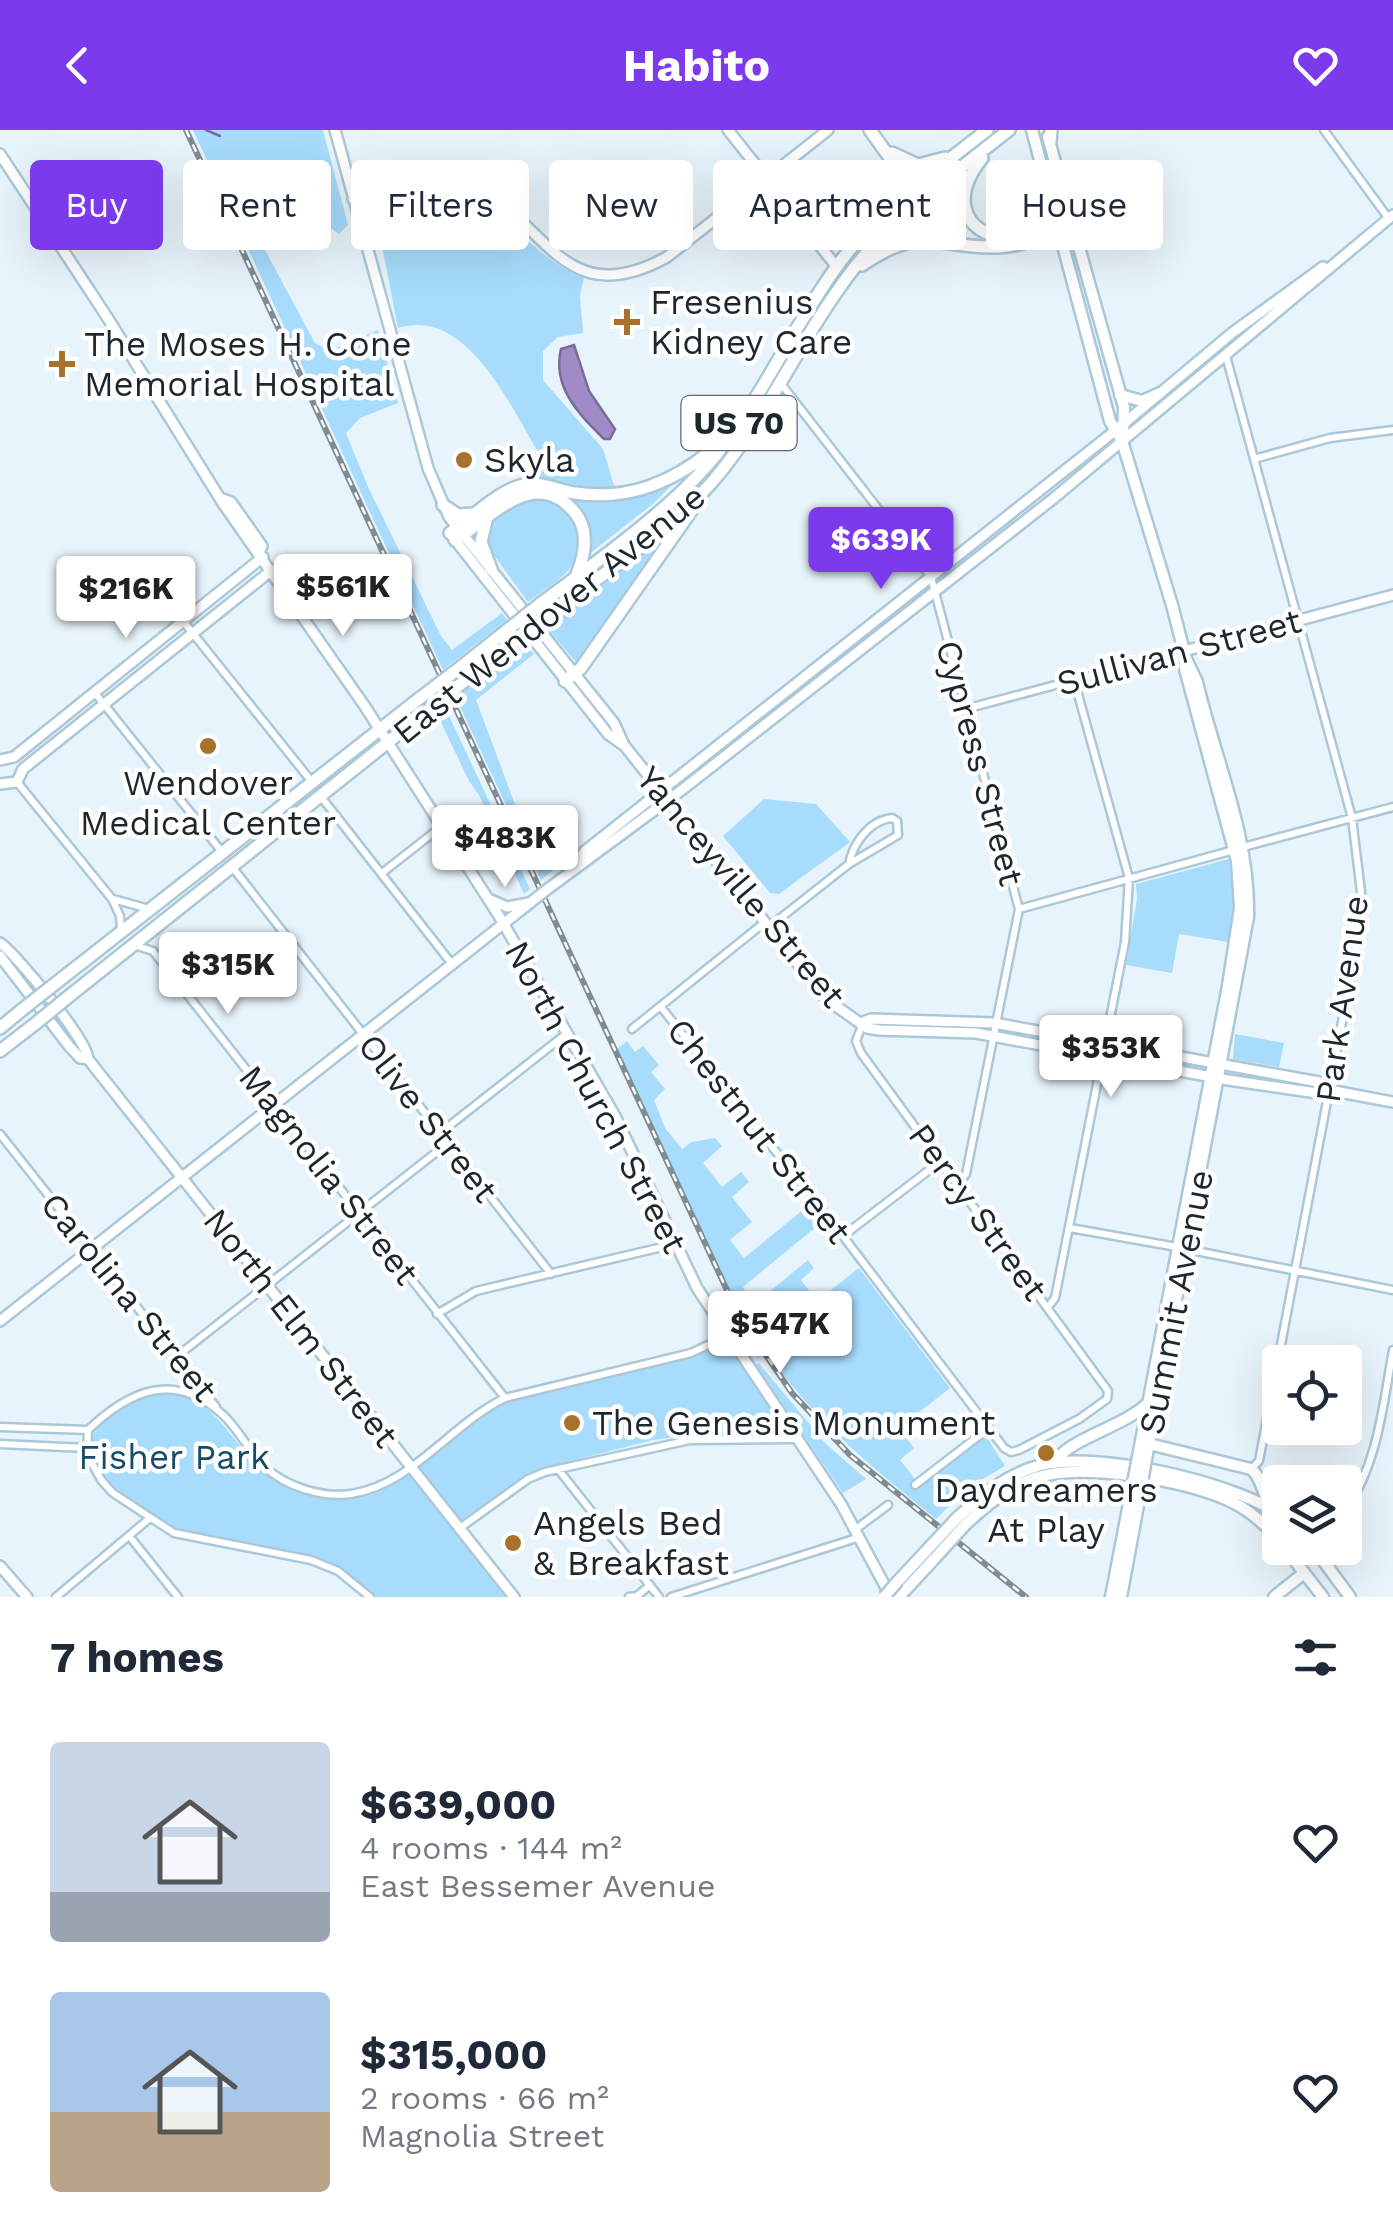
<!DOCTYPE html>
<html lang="en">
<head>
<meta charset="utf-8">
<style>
	:root { --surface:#fff; --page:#f2f2f3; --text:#1f2937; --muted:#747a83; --accent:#7c3aed }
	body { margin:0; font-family:"Work Sans",sans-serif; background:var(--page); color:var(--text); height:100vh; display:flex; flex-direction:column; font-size:38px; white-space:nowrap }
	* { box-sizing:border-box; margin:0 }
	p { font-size:32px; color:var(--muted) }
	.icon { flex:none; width:55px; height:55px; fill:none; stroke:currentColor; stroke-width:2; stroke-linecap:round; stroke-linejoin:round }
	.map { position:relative; height:1467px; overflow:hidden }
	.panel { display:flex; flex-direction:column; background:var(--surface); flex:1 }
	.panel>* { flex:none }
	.top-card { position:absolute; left:30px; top:30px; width:1335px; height:90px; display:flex; gap:20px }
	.fabs { position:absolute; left:1262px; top:1215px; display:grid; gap:20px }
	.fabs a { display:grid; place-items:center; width:100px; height:100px; border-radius:10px; background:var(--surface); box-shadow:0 10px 40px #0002; font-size:50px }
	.price { position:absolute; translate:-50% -85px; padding:0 22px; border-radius:10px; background:#fff; color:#222; font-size:32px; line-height:65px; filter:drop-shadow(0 2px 5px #0008) }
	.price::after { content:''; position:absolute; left:50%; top:60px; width:30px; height:22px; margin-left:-15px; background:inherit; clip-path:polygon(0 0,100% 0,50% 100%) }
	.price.active { background:var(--accent); color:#fff }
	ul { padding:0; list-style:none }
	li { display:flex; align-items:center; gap:30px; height:250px; padding:0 50px }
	li span { display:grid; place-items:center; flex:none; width:280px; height:200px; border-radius:10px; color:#555 }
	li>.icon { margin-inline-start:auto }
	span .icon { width:120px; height:120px; fill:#fffc; stroke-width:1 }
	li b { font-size:42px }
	h2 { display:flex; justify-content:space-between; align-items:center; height:120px; padding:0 50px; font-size:42px }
	.tag { padding:0 35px; border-radius:10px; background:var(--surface); box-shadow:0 10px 40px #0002; font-size:35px; line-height:90px }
	.tag.active { background:var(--accent); color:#fff }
	header { display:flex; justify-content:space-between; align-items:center; height:130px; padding:0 50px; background:var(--accent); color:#fff; font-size:45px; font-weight:700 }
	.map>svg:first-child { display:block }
	.green { fill:#a7dcfc }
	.water { fill:#a08ac7; stroke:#786d99; stroke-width:2.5 }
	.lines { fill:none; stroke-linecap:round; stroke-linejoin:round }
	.stream { stroke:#786d99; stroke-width:2.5 }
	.street-casing { stroke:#abc8d9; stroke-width:11 }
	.secondary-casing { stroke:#abc8d9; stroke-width:14 }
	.primary-casing { stroke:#abc8d9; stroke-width:15 }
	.highway-casing { stroke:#abc8d9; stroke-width:16 }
	.street { stroke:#fff; stroke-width:6 }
	.secondary { stroke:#fff; stroke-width:9 }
	.primary { stroke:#fff; stroke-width:10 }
	.highway { stroke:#fff; stroke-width:11 }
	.rail-casing { stroke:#808c93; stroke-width:6 }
	.rail { stroke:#fff; stroke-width:2.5; stroke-dasharray:8; stroke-linecap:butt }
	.secondary-bridge-casing { stroke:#abc8d9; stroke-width:14; stroke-linecap:butt }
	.primary-bridge-casing { stroke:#abc8d9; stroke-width:15; stroke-linecap:butt }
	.highway-bridge-casing { stroke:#abc8d9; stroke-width:16; stroke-linecap:butt }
	.secondary-bridge { stroke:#fff; stroke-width:9 }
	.primary-bridge { stroke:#fff; stroke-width:10 }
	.highway-bridge { stroke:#fff; stroke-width:11 }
	.poi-dot { fill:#a8722d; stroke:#fff; stroke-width:4 }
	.labels { text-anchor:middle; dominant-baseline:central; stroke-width:9; stroke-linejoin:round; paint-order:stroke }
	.shield { fill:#fff; stroke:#60686d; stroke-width:2.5 }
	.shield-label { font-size:32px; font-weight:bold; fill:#1c282e }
	.poi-label { font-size:35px; fill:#1c282e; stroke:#fff; text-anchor:start }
	.street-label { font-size:35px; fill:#1c282e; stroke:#fff }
	.park-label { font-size:35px; fill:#154d68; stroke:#fff }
</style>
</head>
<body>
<header><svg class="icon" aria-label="back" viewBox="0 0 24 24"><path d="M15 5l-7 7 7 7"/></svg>Habito<svg class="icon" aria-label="heart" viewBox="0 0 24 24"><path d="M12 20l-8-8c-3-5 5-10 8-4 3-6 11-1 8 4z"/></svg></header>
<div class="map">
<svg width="1393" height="1467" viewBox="0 0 1393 1467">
	<rect width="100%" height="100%" fill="#e8f4fb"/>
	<path class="green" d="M193,0H323L348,95L339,104L321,91L313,74L298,79L287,76L262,90L258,107L315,213L329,221L378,200L398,273L360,288L346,303L369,359L441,506L452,520L502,483L507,490L443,540Z
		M433,59C499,60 526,127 584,148L580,165L583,203L558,207L543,221V250L603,319L615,359L564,357L537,348L542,328C511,279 468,176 398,198L375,80L384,73Z
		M682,345L654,373L584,428L586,418L563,365L577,368Z
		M539,367C572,376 593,413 567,442C556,453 541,462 528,472L486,414L490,391L515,370Z
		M683,386L581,528L576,532L545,496Z
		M524,513L534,524L476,570L522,693L558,736L541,750L456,568Z
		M445,577L530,759L524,764L479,665L469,651L437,584Z
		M764,669L816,674L850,712L779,764L770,763L723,706Z
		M1229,729L1233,777L1228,812L1179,804L1172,843L1126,835L1137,769L1136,754Z
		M1235,904L1284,913L1279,937L1233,929Z
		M627,911L635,922L643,916L659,935L651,942L665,959L654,970L665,998L682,1019L692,1012L715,1008L722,1016L703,1033L722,1057L741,1042L749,1052L732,1067L752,1092L730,1110L744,1128L809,1075L822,1092L743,1157L753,1175L808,1130L814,1138L801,1150L817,1171L859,1138L950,1258L899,1298L914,1318L900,1330L915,1349L910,1354L918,1358L986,1306L1005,1336L968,1358L936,1389C874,1339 812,1289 767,1222C707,1132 663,1018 617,919Z
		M726,1212L786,1303L784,1307L688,1305L653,1310L548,1337L511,1355L451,1398L505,1467H376L341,1439L315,1427L198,1406L178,1400L109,1354L92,1325V1306C102,1290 120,1274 138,1268C206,1248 219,1299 260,1337C279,1356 309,1368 336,1370C403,1373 439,1307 491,1279C515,1266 544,1262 571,1256C624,1243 676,1233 726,1212Z
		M759,1233L825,1313L866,1349L843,1363L756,1235Z"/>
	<path class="water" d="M574,215L589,261L615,299L610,309H604C578,283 552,257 561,219Z"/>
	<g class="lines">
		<path class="stream" d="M206,0L220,6"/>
		<defs>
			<path id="street" d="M1324,0L1389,89
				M1226,226L1352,688L1361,762L1359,802L1259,1331L1251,1339
				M782,255L931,447L1019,779L966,1044L958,1054
				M1254,329L1330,308L1393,300
				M183,491L312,652
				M95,563L222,722
				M965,579L1184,521
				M17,652L112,769L120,786L121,800
				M322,668L452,834
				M892,688L897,691L898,705L849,734C853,713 870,690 892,688Z
				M1243,717L1393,677
				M233,738L551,1144
				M382,743L442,696
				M113,769L149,779
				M1019,779L1234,720
				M769,797L849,734
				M134,815L153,821L505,1268
				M661,877L843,1106L1004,1318L1011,1322L1019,1320L1079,1289L1107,1269L1108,1261L861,923L856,911L863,893
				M632,899L765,792
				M440,1003L566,904
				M0,1004L216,1277
				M1070,1098L1177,1117
				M843,1106L941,1031
				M1186,1119L1393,1160
				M1048,1177L1055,1168L1125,812L1129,748L1074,550
				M437,1184L476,1161L675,1114
				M176,1227L448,1013
				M184,1262L189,1243
				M0,1297L88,1300
				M0,1314L86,1318
				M558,1339L659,1467
				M915,1355L989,1298
				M1345,1381C1378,1334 1383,1275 1393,1220
				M460,1398L528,1349L545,1342L690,1310L798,1309
				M856,1399L888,1375
				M130,1407L178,1467
				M56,1467L150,1388
				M370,1467L338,1441L311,1430L174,1403L113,1363L102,1351L87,1325L88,1300C129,1261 174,1240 222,1284C239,1299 249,1322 265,1337C286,1357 323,1368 351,1364C412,1355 451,1294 505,1268L691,1223L729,1205
				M629,1467L637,1466L650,1455
				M671,1467L860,1407"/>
			<path id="secondary" d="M335,0L428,338L449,387L614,593L624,615L826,869L867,898L879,900L976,903L1228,950L1317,963L1329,960L1393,972
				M728,0L836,136
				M0,24L107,187L224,375L364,575L499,786L615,986L697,1158L841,1374L891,1467
				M353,69C389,61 430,44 467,56C544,80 558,187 667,127L828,0
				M223,369L231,372L262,416L259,422
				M452,406L608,604L622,614
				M1184,521L1393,465
				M0,630L14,627L263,427
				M0,654L17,652L23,639L272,440
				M574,735L585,721L1116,300L1232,203L1323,137
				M549,758L683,659L1054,368L1393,85
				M491,770L507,777L529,773
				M0,813C17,825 88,911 88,929L514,1467
				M0,826L69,916L80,928L88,929
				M863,892L871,889L994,893L1319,952L1329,960
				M0,1191L531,772
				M0,1436L27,1467"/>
			<path id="primary" d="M1032,0L1110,291L1122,311L1172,475L1186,529L1185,539L1237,731L1240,778L1228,856L1138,1327
				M1048,7L1124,277L1123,310
				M1120,265L1142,271L1160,263
				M1149,1314L1251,1339C1262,1347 1263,1366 1271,1378
				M1146,1329L1248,787C1250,705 1215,630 1197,552L1186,529
				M1055,1333C1065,1310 1123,1297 1147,1274
				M957,1388C982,1365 1007,1344 1041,1335C1099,1321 1230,1352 1280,1384
				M965,1395C986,1375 1007,1358 1035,1348C1082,1332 1188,1350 1232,1372C1251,1381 1266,1395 1280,1411
				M1285,1418L1323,1467
				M1314,1418L1350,1467
				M898,1451L926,1421
				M899,1467L935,1428
				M1111,1467L1132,1358
				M1121,1467L1141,1359
				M1274,1467L1304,1443"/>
			<path id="highway" d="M870,0L900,42L903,50L897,70
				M1050,12L1051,0
				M892,23L918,35L945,28
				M982,28C921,104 1036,142 1048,60
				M862,135C926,92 934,119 998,117C1019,116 1040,108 1059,102L1063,90L1058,43
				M443,375L458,385L473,384
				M486,391L481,412L491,439
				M450,403C474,387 500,357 530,354C545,353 560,361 575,363C628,371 672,353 712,320
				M455,410C491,388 536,333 576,384C589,401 585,425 577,444
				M540,474C594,434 673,378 715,326C762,268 792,199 835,139C874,83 934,42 987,0
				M548,485C603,443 668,403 713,351C768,286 800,209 851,142C895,85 953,44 1009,0
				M462,536L501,505
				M467,549L509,515
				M565,551L581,538L696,374
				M56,853L420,568
				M68,867L427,581
				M0,898L23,879
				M0,921L35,894"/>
		</defs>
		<use href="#street" class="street-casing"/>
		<use href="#secondary" class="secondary-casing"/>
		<use href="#primary" class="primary-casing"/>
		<use href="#highway" class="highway-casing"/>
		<use href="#street" class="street"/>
		<use href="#secondary" class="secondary"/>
		<use href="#primary" class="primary"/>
		<use href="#highway" class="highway"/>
		<defs>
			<path id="rail" d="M186,0L739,1186L792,1263L850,1325L1026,1467"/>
		</defs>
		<use href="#rail" class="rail-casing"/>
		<use href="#rail" class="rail"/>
		<defs>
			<path id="secondary-bridge" d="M531,772L549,758"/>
			<path id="primary-bridge" d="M1132,1358L1138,1327
				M1141,1359L1146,1329
				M926,1421L957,1388
				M935,1428L965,1395
				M884,1467L898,1451"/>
			<path id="highway-bridge" d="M501,505L540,474
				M509,515L548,485
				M420,568L462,536
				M427,581L467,549
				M23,879L56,853
				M35,894L68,867"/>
		</defs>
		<use href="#secondary-bridge" class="secondary-bridge-casing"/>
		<use href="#primary-bridge" class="primary-bridge-casing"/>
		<use href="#highway-bridge" class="highway-bridge-casing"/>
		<use href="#secondary-bridge" class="secondary-bridge"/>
		<use href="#primary-bridge" class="primary-bridge"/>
		<use href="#highway-bridge" class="highway-bridge"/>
	</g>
	<g class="poi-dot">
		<path d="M622 177h10v10h10v10h-10v10h-10v-10h-10v-10h10z"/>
		<path d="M57 219h10v10h10v10h-10v10h-10v-10h-10v-10h10z"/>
		<circle cx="464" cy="330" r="10"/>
		<circle cx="208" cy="616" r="10"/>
		<circle cx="572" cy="1293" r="10"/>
		<circle cx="1046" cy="1323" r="10"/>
		<circle cx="513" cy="1413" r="10"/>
	</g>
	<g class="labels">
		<rect class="shield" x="681.5" y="266" width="115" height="54" rx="8"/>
		<g class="shield-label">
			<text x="739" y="293">US 70</text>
		</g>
		<g class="poi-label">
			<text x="650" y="172">Fresenius<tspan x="650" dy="40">Kidney Care</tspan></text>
			<text x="84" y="214">The Moses H. Cone<tspan x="84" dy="40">Memorial Hospital</tspan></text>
			<text x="484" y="330">Skyla</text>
			<text x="208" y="653" text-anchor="middle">Wendover<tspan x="208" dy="40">Medical Center</tspan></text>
			<text x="592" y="1293">The Genesis Monument</text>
			<text x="1046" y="1360" text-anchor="middle">Daydreamers<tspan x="1046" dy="40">At Play</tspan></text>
			<text x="533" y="1393">Angels Bed<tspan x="533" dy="40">&amp; Breakfast</tspan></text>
		</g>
		<g class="street-label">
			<text transform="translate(549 484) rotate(-39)">East Wendover Avenue</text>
			<text transform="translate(1179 522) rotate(-15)">Sullivan Street</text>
			<text transform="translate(980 633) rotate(75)">Cypress Street</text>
			<text transform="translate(741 757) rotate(50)">Yanceyville Street</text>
			<text transform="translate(1342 869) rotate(-82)">Park Avenue</text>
			<text transform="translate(596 967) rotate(62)">North Church Street</text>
			<text transform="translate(428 988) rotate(52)">Olive Street</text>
			<text transform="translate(759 1001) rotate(52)">Chestnut Street</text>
			<text transform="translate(329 1045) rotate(52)">Magnolia Street</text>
			<text transform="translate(978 1082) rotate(54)">Percy Street</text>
			<text transform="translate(129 1167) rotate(51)">Carolina Street</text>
			<text transform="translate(1176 1172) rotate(-79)">Summit Avenue</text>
			<text transform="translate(301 1198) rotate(52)">North Elm Street</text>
		</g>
		<g class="park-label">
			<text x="174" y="1327">Fisher Park</text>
		</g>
	</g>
</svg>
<div class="fabs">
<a><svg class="icon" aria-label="locate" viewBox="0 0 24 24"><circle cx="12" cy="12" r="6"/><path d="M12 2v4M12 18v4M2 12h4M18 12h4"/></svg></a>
<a><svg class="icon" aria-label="layers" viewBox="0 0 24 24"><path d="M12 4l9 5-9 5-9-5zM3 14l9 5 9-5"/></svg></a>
</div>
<b class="price active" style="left:881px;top:462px">$639K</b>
<b class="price" style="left:343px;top:509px">$561K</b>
<b class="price" style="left:126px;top:511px">$216K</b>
<b class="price" style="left:505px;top:760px">$483K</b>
<b class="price" style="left:228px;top:887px">$315K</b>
<b class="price" style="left:1111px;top:970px">$353K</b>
<b class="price" style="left:780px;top:1246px">$547K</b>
<div class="top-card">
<a class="tag active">Buy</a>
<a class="tag">Rent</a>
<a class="tag">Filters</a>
<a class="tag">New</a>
<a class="tag">Apartment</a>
<a class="tag">House</a>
</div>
</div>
<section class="panel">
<h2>7 homes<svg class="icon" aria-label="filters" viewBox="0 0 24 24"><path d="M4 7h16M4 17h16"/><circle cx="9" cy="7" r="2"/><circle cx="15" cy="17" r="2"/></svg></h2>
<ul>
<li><span style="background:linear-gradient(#c9d6e8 75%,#9aa5b1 0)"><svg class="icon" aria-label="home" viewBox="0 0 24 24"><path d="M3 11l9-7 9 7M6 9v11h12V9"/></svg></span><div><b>$639,000</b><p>4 rooms · 144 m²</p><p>East Bessemer Avenue</p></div><svg class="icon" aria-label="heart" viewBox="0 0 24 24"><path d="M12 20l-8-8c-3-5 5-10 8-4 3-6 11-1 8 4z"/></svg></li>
<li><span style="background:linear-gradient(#a9c7e8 60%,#b9a48a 0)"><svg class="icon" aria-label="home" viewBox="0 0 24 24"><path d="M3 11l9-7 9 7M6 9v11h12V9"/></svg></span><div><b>$315,000</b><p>2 rooms · 66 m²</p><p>Magnolia Street</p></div><svg class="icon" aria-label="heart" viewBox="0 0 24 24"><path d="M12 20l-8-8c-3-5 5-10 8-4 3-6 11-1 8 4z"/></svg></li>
</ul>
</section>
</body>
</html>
